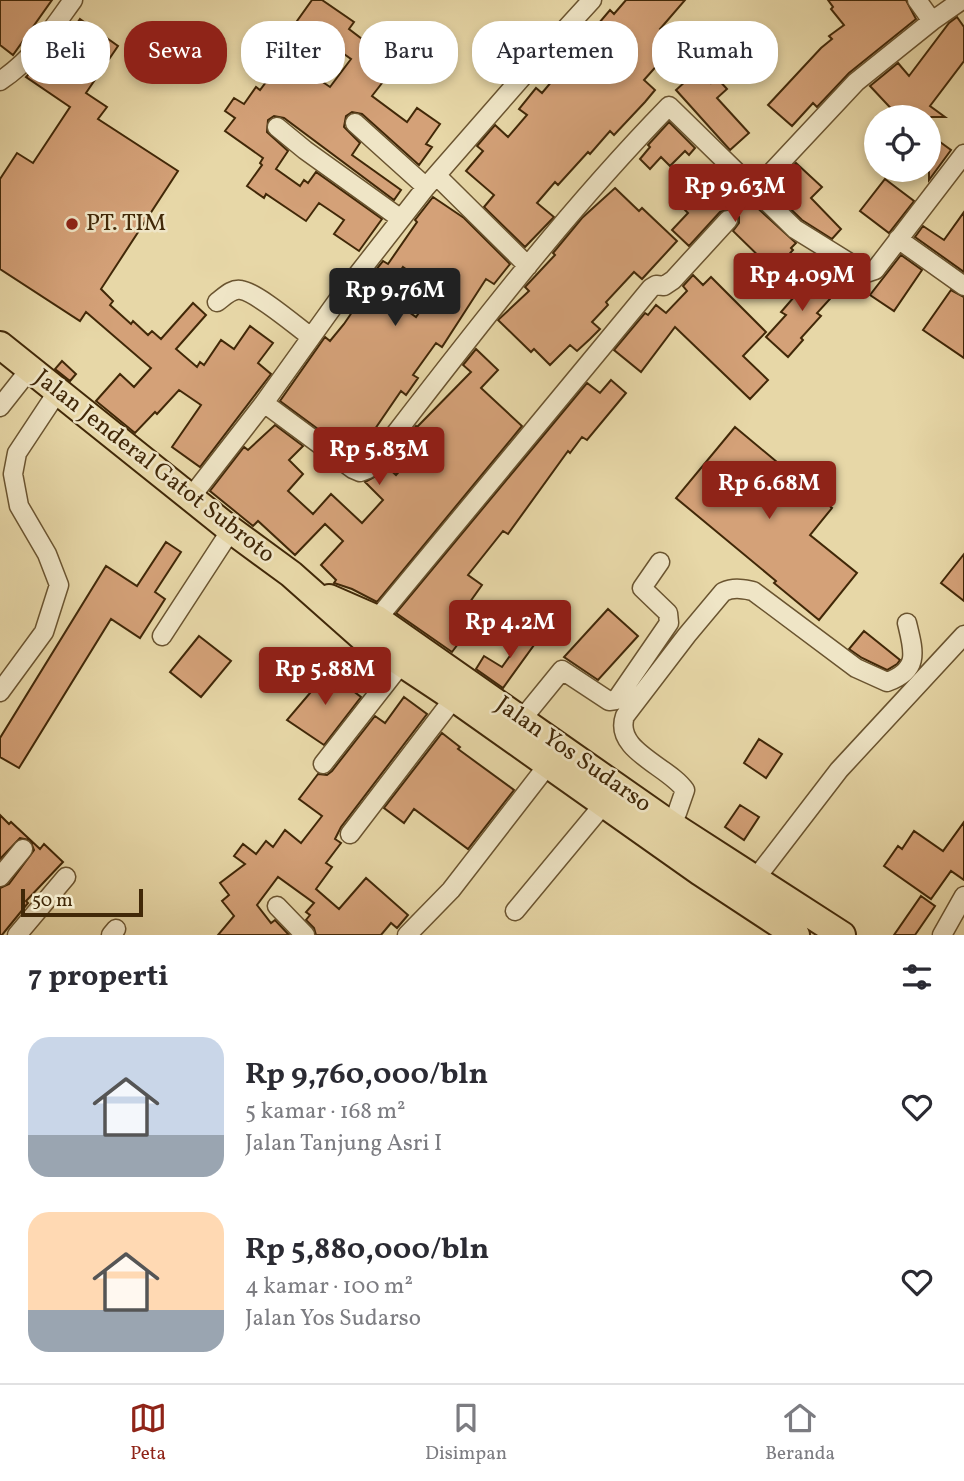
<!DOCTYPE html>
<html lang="id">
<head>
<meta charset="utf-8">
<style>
	:root { --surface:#fff; --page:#f7f7f7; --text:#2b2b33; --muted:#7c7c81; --line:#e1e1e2; --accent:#8f2418 }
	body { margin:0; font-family:Vollkorn,serif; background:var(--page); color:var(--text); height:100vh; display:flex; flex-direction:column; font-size:26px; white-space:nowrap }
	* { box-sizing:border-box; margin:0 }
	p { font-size:23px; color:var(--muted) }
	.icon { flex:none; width:38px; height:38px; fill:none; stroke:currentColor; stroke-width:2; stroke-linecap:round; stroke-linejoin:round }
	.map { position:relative; height:935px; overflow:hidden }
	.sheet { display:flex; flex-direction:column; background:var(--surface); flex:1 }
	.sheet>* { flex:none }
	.banner { position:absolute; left:21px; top:21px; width:922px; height:63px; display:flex; gap:14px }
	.buttons { position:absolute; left:864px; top:105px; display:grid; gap:14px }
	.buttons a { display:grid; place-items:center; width:77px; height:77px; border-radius:50%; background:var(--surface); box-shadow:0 4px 10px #0003; font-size:35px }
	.scale { position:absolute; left:21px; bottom:18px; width:122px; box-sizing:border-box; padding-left:7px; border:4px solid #412808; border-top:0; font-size:19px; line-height:24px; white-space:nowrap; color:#412808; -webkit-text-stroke:5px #efe5c6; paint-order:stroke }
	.price { position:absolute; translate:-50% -60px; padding:0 16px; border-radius:7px; background:var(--accent); color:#fff; font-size:23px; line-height:46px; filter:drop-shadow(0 2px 4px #0008) }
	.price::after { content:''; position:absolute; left:50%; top:42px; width:21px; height:16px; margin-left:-10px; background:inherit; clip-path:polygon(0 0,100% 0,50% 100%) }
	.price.selected { background:#222; color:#fff }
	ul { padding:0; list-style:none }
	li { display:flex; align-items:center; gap:21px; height:175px; padding:0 28px }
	li span { display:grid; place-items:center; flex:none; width:196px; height:140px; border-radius:21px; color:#555 }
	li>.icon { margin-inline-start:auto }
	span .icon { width:84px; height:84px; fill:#fffc; stroke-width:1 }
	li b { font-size:30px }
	h2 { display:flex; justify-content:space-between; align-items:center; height:84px; padding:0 28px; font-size:30px }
	.tag { padding:0 24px; border-radius:28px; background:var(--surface); box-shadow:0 4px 10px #0003; font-size:24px; line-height:63px }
	.tag.selected { background:var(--accent); color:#fff }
	.tabs { display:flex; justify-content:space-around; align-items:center; height:98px; border-top:2px solid var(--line); background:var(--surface); font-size:19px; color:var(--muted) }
	.tabs a { display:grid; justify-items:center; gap:4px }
	.tabs .selected { color:var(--accent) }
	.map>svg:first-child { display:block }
	.building { fill:#d4a178; stroke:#412808; stroke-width:2; fill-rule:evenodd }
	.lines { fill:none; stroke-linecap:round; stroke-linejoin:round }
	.minor-casing { stroke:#6a5430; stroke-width:21 }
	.highway-casing { stroke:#412808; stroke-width:30 }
	.minor { stroke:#efe5c6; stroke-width:18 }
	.highway { stroke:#e7d7a7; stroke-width:26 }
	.poi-dot { fill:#8f2418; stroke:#efe5c6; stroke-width:2.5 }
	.labels { text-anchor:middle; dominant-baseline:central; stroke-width:5; stroke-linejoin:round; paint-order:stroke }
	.poi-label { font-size:24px; fill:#412808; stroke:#efe5c6; text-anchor:start }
	.street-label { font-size:24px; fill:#412808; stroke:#efe5c6 }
</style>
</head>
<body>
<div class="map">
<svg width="964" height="935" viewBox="0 0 964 935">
	<rect width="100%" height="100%" fill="#e7d7a7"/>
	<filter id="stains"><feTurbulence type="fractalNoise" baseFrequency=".00286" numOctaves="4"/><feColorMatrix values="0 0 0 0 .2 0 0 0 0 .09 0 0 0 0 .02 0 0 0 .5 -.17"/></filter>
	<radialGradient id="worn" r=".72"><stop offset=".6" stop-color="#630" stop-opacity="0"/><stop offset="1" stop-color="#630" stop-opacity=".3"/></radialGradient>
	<path class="building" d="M0,0H52L13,55L0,45Z
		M312,0H322L354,22L349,29L396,65L372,96L407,122L417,108L440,124L426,144L432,147L419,165L362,114L352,112L346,116L344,127L360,143L352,155L401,190L394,200L284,118L274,116L268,120L267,132L288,151L276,169L300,186L304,180L308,183L316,172L382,219L359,251L334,234L344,220L319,203L306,221L266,194L264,198L247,186L262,165L260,163L263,158L225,131L235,118L225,111L234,98L244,104L256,87L260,90L272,74L277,77L289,59L330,87L351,59L297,21Z
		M626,0H685L660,29L676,44L644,80L655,90L645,102L614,135L610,131L590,154L588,152L558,185L555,182L537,203L554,217L525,247L484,207L494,195L466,171L483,151L477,146L495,125L508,137L527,115L519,109L536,88L542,93L558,74L554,71L560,64L553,59L581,29L588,36L610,10L614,14Z
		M828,0H906L916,19L849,73L817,107L813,103L792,126L768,105L821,48L832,39L829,36L844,25L831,9L833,7Z
		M957,17L964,27V61L930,106L945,117H899L870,86L898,63L909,76L949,23Z
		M80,19L118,46L86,93L107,107L98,119L178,171L101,289L113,301L110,305L131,324L133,321L148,335L152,331L161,339L193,303L206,315L176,349L197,367L200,362L204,365L221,340L234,349L250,326L273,343L258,363L271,374L200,467L172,447L201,405L179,390L157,414L155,412L135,433L96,401L120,374L134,387L151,368L86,312L80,321L0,269V179L17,153L33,163L70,107L26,77L41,61L48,66Z
		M699,69L711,83L717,78L727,89L717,98L749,133L730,150L676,90Z
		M669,122L695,148L689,155L685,151L670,166L661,157L650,169L640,159L650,147L648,145Z
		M929,134L951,150L929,180Z
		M796,163L822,187L811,198L841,229L832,239L802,220L771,190Z
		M885,179L914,201L889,233L860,211Z
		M708,180L728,199L735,191L750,205L752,203L796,243L791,248L793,250L774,271L733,231L739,223V217L731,209L720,212L689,246L672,230L688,213L681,206Z
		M615,188L639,211L642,208L677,241L642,279L634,272L606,302L608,305L592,322L600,329L590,339L577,351L570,345L550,365L534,349L531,352L498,320L529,291L525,287L555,255L553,253L582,218Z
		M433,197L464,218L510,264L494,284L486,279L442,347L436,343L413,375L418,378L406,395L401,391L364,445L369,449L360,460L280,401L325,337L330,341L344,324L374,280L370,277L383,261L388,264L417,222L415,220ZM403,267L424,282L421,286L432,294L416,317L384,294Z
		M964,212V272L915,237L923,226L944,240Z
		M901,255L922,270L894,311L870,295Z
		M818,269L839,289L817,313L821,316L801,338L803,340L788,357L766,337L786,315L781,312Z
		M693,275L703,285L711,277L766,332L743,356L768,380L750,399L675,327L641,372L614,350L645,313L648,315L656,305L666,313L687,291L683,286Z
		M951,290L964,297V358L923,330Z
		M476,349L498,370L481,388L522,426L377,602L352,589L334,583L336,580L321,565L343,541L325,524L295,555L258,521L253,526L210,491L244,447L248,450L275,425L303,446L289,460L303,474L288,491L313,514L331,494L362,523L383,500L365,482L376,476L385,465L396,475L413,456L401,445L416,426L417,427L471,372L463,365Z
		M62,361L76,374L70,381L55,369Z
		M611,380L626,393L587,440L582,437L570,453L568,451L508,534L503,531L468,575L482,585L455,623L467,632L452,652L396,613L587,383L600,393Z
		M735,427L832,508L810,535L857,573L819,620L774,583L776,581L676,498Z
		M166,542L181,552L155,592L165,599L140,638L111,619L19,768L0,757V738L106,566L137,586Z
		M964,554V601L941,583Z
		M608,609L638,636L598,680L564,657Z
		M531,626L542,634L503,688L476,669L484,656L502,667Z
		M864,631L900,660L897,664L887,670L862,658L849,649Z
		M199,636L231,661L201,697L170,672Z
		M333,666L348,678L344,684L361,697L324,745L287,720Z
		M404,697L427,714L341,827L335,839L341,843L326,863L332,867L316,889L339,909L366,878L408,915L397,928L391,923L381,935H316L314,928L306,920L310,915L306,912L314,903L278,877L257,905L271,923L275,920L289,935H218L234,916L222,901L229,895L220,883L245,864L234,856L243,844L256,854L266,841L273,847L285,830L301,843L322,816L299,799L318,774L327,775L332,771L375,716L385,723Z
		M442,733L460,747L458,749L514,790L468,849L414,809L404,823L384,808Z
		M759,739L782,754L766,778L744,763Z
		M740,805L759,817L744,840L725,827Z
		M0,815L9,824L11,822L40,849L44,844L63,862L26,901L28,903L2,935H0V888L9,884L34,850L30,840L20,838L0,859Z
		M964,822V880L951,871L931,899L884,866L898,846L902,849L914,831L943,851Z
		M921,896L935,906L915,935H894Z"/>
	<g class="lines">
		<defs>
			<path id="minor" d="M917,0L932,21
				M0,81C33,59 50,32 73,0
				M355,123L426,187
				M277,127L305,150L401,219
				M438,177L528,266
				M754,191L856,82L932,21L962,0
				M898,239L964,286
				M217,302C224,297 232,288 241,290C258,293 296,326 311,337
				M264,403L353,469L360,472L368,469C464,345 559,219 669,106L795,229L866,273L875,270L964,154
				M0,407L30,369
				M191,497L264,403L340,297L426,187L538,59L592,0
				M377,619L651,288L656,285L664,286L673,280L728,220
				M162,636L231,530
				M0,692L44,632L59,585L47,554L19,506L13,474L17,453L58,391
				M522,719L562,670L609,701L616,700L669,623L668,613L642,588L660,562
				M323,764L402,663
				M670,824L677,813L685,790C668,766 613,750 625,716L687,635L723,592C734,587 742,589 753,591L856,668L887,682C920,670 914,652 907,623
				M350,834L454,698
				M0,877L23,849
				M756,878L839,770L964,635
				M277,906L305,935
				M515,911L603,805
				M17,935L66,877
				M111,935L116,929
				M407,935L451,890L554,757
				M942,935L964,896"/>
			<path id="highway" d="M0,345L231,530L291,574L362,637L454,698L700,872L796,935
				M329,598L377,619L670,824L842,935"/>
		</defs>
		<use href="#minor" class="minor-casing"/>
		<use href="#highway" class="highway-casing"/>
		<use href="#minor" class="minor"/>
		<use href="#highway" class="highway"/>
	</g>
	<circle class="poi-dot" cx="72" cy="224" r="7"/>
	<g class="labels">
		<g class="poi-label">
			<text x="86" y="224">PT. TIM</text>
		</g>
		<g class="street-label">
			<text transform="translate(154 467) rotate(38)">Jalan Jenderal Gatot Subroto</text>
			<text transform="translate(573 755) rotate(35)">Jalan Yos Sudarso</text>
		</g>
	</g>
	<rect width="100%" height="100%" filter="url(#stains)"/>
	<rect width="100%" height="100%" fill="url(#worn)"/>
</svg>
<div class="buttons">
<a><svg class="icon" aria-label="locate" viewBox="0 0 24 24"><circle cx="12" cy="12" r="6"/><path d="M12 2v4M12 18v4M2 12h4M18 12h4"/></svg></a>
</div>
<div class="scale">50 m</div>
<b class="price" style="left:735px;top:224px">Rp 9.63M</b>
<b class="price" style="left:802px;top:313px">Rp 4.09M</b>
<b class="price selected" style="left:395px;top:328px">Rp 9.76M</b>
<b class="price" style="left:379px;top:487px">Rp 5.83M</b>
<b class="price" style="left:769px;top:521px">Rp 6.68M</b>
<b class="price" style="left:510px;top:660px">Rp 4.2M</b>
<b class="price" style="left:325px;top:707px">Rp 5.88M</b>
<div class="banner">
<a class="tag">Beli</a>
<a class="tag selected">Sewa</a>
<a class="tag">Filter</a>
<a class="tag">Baru</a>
<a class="tag">Apartemen</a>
<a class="tag">Rumah</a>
</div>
</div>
<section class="sheet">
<h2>7 properti<svg class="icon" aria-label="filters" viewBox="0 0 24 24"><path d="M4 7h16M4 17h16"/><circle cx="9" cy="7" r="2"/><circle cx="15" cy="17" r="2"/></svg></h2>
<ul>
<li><span style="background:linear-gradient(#c9d6e8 70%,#9aa5b1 0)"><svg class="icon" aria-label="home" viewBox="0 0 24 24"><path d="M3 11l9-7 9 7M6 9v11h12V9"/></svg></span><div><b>Rp 9,760,000/bln</b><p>5 kamar · 168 m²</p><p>Jalan Tanjung Asri I</p></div><svg class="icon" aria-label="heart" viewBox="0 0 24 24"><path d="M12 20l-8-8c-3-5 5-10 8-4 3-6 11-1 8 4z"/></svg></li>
<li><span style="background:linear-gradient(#ffd9b3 70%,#9aa5b1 0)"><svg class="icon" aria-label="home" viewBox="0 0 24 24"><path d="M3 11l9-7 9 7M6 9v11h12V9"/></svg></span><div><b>Rp 5,880,000/bln</b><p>4 kamar · 100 m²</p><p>Jalan Yos Sudarso</p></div><svg class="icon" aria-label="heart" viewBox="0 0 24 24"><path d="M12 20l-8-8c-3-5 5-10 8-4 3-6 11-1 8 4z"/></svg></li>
</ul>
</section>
<nav class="tabs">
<a class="selected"><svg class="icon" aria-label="map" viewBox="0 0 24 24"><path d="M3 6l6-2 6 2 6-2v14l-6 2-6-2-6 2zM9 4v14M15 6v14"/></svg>Peta</a>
<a><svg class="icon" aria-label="saved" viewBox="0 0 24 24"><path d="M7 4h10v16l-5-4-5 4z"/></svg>Disimpan</a>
<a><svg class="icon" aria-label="home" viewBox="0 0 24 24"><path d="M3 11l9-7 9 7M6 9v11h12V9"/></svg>Beranda</a>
</nav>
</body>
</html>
